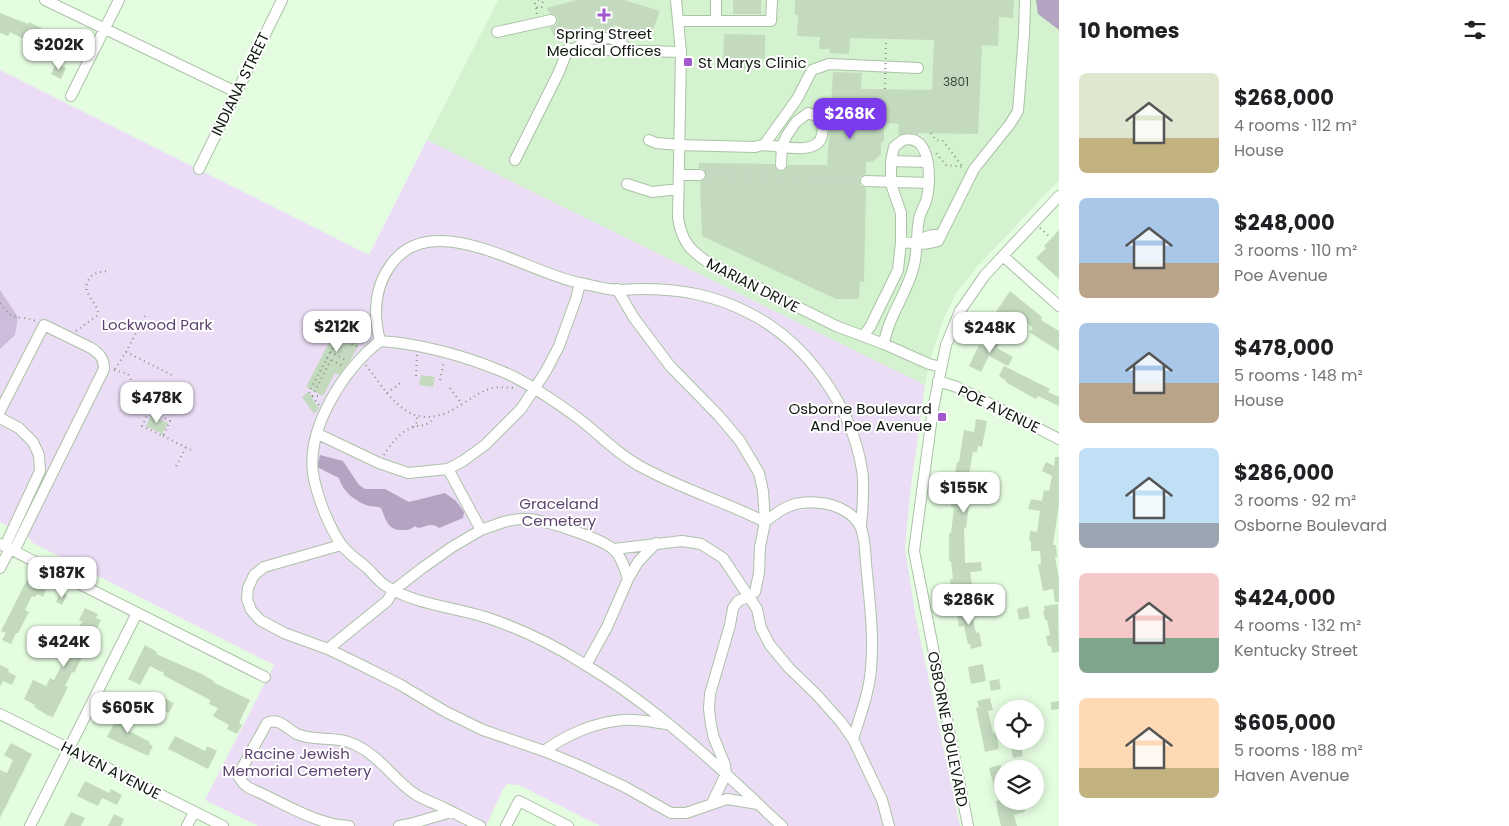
<!DOCTYPE html>
<html lang="en">
<head>
<meta charset="utf-8">
<style>
	:root { --surface:#fff; --page:#f6f6f6; --text:#202124; --muted:#757577; --accent:#7c3aed }
	body { margin:0; font-family:Poppins,sans-serif; background:var(--page); color:var(--text); height:100vh; display:flex; flex-direction:column; font-size:19px; white-space:nowrap }
	* { box-sizing:border-box; margin:0 }
	p { font-size:16px; color:var(--muted) }
	.icon { flex:none; width:28px; height:28px; fill:none; stroke:currentColor; stroke-width:2; stroke-linecap:round; stroke-linejoin:round }
	.map { position:relative; flex:1; overflow:hidden }
	.drawer { display:flex; flex-direction:column; background:var(--surface); width:450px }
	.drawer>* { flex:none }
	.fabs { position:absolute; left:994px; top:700px; display:grid; gap:10px }
	.fabs a { display:grid; place-items:center; width:50px; height:50px; border-radius:50%; background:var(--surface); box-shadow:0 2px 12px #0003; font-size:25px }
	.price { position:absolute; translate:-50% -42px; padding:0 11px; border-radius:10px; background:#fff; color:#222; font-size:16px; line-height:32px; filter:drop-shadow(0 1px 2px #0008) }
	.price::after { content:''; position:absolute; left:50%; top:30px; width:15px; height:11px; margin-left:-8px; background:inherit; clip-path:polygon(0 0,100% 0,50% 100%) }
	.price.on { background:var(--accent); color:#fff }
	ul { padding:0; list-style:none }
	li { display:flex; align-items:center; gap:15px; height:125px; padding:0 20px }
	li span { display:grid; place-items:center; flex:none; width:140px; height:100px; border-radius:8px; color:#555 }
	li>.icon { margin-inline-start:auto }
	span .icon { width:60px; height:60px; fill:#fffc; stroke-width:1 }
	li b { font-size:21px }
	h2 { display:flex; justify-content:space-between; align-items:center; height:60px; padding:0 20px; font-size:21px }
	main { display:flex; flex:1; min-height:0 }
	.map>svg:first-child { display:block }
	.built { fill:#d4f2cf }
	.green { fill:#ebddf5 }
	.forest { fill:#cebcdb }
	.water { fill:#b5a3c2 }
	.building { fill:#c3dabf }
	.lines { fill:none; stroke-linecap:round; stroke-linejoin:round }
	.minor-tunnel { stroke:#c4dac1; stroke-width:10; stroke-dasharray:10 5; stroke-linecap:butt }
	.minor-casing { stroke:#abc2a7; stroke-width:12 }
	.path { stroke:#849581; stroke-width:2; stroke-dasharray:1 4; stroke-linecap:butt }
	.minor { stroke:#fff; stroke-width:10 }
	.path-bridge { stroke:#849581; stroke-width:2; stroke-dasharray:1 4; stroke-linecap:butt }
	.poi-dot { fill:#a159cd; stroke:#fff; stroke-width:2 }
	.labels { text-anchor:middle; dominant-baseline:central; stroke-width:4; stroke-linejoin:round; paint-order:stroke }
	.number-label { font-size:12px; fill:#3d493b }
	.poi-label { font-size:15px; fill:#10190f; stroke:#fff }
	.street-label { font-size:15px; fill:#10190f; stroke:#fff }
	.park-label { font-size:15px; fill:#5d436f; stroke:#fff }
</style>
</head>
<body>
<main>
<div class="map">
<svg width="1059" height="826" viewBox="0 0 1059 826">
	<rect width="100%" height="100%" fill="#e4fce0"/>
	<path class="built" d="M498,0H1059V180L976,268L957,292L943,320L929,364L925,385L427,140Z"/>
	<path class="green" d="M0,70L369,255L427,140L925,385L910,494L905,549L916,619L960,826H600L519,785L507,784L502,791L486,826H258L205,800L274,665L33,543L28,537L0,522Z"/>
	<path class="forest" d="M0,290L18,317L15,335L0,349Z"/>
	<path class="water" d="M1036,0H1059V30L1038,14Z
		M320,455L343,461L359,485L365,489H385L409,502L445,493L456,501L464,512L463,518L439,528C432,522 426,527 418,528L415,526C410,530 408,530 403,530C388,531 386,520 381,508C377,506 374,507 369,506C356,502 342,491 339,478L317,467Z"/>
	<path class="building" d="M577,0H624L660,11L650,37L614,25L612,31L594,32L593,26L554,37L550,27L556,25L558,19L556,15L549,13L547,8Z
		M733,0H761V14H733Z
		M795,0H1014L1013,18L999,17L998,46L982,45L978,134L918,133V135L913,133L898,135L899,124L884,123V141L881,143V154L873,162H866V174L860,177L859,180L860,185L866,188L864,282L860,281L859,299H836L702,236L700,182L706,179L707,175L704,169L699,168V163L774,164L777,170L781,172L786,169L788,165H827L833,72L862,73L861,89L932,90L934,40L850,38L849,54L829,53L830,49H819L820,37L797,36L798,15H795Z
		M0,13L28,24L29,22L55,35L57,31L69,37V39L74,42L69,54L35,36L31,43L10,32L8,36L0,33Z
		M724,34L765,35V59L757,58V69L723,68Z
		M56,64L66,68L61,79L51,74Z
		M1059,230V279L1036,258L1046,248L1044,246Z
		M1010,291L1042,317L1041,320L1059,331V351L1029,332L1033,328L1013,311L1001,326L991,319Z
		M344,313L368,326L350,361L339,375L335,373L323,396L306,387Z
		M992,333L1002,338L997,348L1013,357L1008,366L989,356L981,372L969,366L979,345L985,347Z
		M1004,366L1050,389L1048,392L1059,397V406L1038,396L1036,399L1007,383L1005,380L999,376Z
		M421,375L435,377L433,387L419,385Z
		M308,392L319,408L314,414L302,397Z
		M151,415L168,423L162,434L146,426Z
		M976,419L987,421L982,447L978,446L977,452H973L967,484L983,487L981,498L970,496L966,528H964L965,563L981,562L982,571L970,572L972,584L969,585L973,604L964,606L960,590L951,589L950,579H953L951,561H949V533H951L954,508L951,507L952,497L955,498L959,475L955,474L957,462H959L964,430L974,432Z
		M1055,457H1059V504L1053,545H1056L1057,557H1055L1059,579V602H1055L1053,589L1043,591L1038,565L1041,564L1040,551H1031V541H1029L1030,531L1037,532L1040,511L1028,509L1031,499L1042,501L1044,490L1049,491L1052,476L1042,471L1046,462L1054,466Z
		M29,576L42,583L40,587L46,590L43,597L37,594L35,597L32,596L25,610L29,612L18,633H16L11,644L2,640L6,633L1,631Z
		M61,592L67,595L62,605L56,602Z
		M1058,604L1059,652L1052,653L1051,646H1048L1046,636L1050,635L1047,620H1045L1043,611H1045L1044,606Z
		M970,605L976,633L979,632L982,646L971,649L970,644H968L964,626L959,627L956,608Z
		M1028,606L1030,618L1019,620L1017,609Z
		M85,608L98,614L96,618L101,620L74,673L72,672L65,686L68,687L53,717L47,715L34,707L35,705L24,699L33,680L46,686L50,678L54,680L70,649L68,648L82,622L79,620Z
		M145,645L157,652L156,654L202,674L214,681L213,682L250,700L239,723L242,725L237,734L227,729L229,725L213,716L218,708L209,704L210,700L163,675L164,673L150,666L140,685L128,679Z
		M983,664L986,681L971,684L968,667Z
		M0,665L9,669L8,672L16,676L12,685L3,681L0,687Z
		M999,679L1001,689L991,691L989,681Z
		M160,696L174,703L169,713L155,706Z
		M990,698L993,710L988,711L993,733L996,732L999,749L985,752L976,708L979,707L977,701Z
		M1059,701V709L1051,710V702Z
		M123,706L134,711L125,729L150,742L149,744L153,746L148,756L107,737Z
		M175,736L205,751L207,746L217,751L208,769L168,749Z
		M1020,742L1023,756L1013,758L1010,744Z
		M11,743L32,754L0,818V770L7,773L13,760L4,755Z
		M1001,765L1002,801H1023L1025,812L1014,815L1017,826H1001L998,814L996,801H998L989,768Z
		M85,781L109,793L111,789L122,795L117,805L102,798L98,806L77,796Z
		M71,812L85,818L81,826H64Z
		M114,814L124,819L121,826H108Z"/>
	<g class="lines">
		<path class="minor-tunnel" d="M700,175L866,181"/>
		<defs>
			<path id="minor" d="M45,0L236,92
				M676,0L681,52L678,218C682,241 689,250 709,263L836,326L884,344L929,364L941,367
				M678,21H771L772,0
				M716,21V0
				M497,32L551,20
				M574,49L590,39L611,38L632,51
				M71,96L119,0
				M649,140L656,143L679,145L754,147L764,145L797,99L812,70L829,64L918,68
				M764,145C779,146 819,156 822,135C823,129 824,124 822,118L808,113L796,122L787,135L782,146L781,165
				M515,160L559,72L568,49L681,52
				M891,161L927,162
				M199,169L282,0
				M679,175H700
				M866,181L929,183
				M627,184L652,192L679,189
				M901,242C918,243 921,246 938,241L974,169L1010,124L1018,111L1024,34L1025,0
				M916,243C923,238 931,233 940,236
				M1003,256L1059,306
				M617,289L634,318L670,366L719,416L740,441L759,473L763,491L765,522L760,547L759,573L755,592L748,597L738,601L733,608L730,625L710,694L709,709L711,725L714,738L725,765L726,774L712,803
				M863,336L870,327L898,270L901,242V213L891,184V161L894,147C897,145 901,141 903,140C933,132 931,185 926,201C924,207 920,213 919,219C916,235 918,253 913,269C906,295 888,317 884,344
				M380,341C373,314 374,289 390,266C431,205 529,274 580,283C590,285 600,288 609,289C619,291 630,289 640,289C658,289 678,290 696,294C714,298 732,304 749,313C807,342 852,407 862,470C865,488 862,509 861,527
				M938,381L957,387L1059,439
				M0,411L44,325L91,348C99,353 104,358 104,369L14,551
				M0,418L19,428L33,442L39,455L40,471L5,546
				M318,434L379,463L408,473L448,469L463,461L485,445L521,409L546,371L559,346L576,299L580,283
				M481,530C495,525 511,518 526,519C542,519 605,539 615,551C622,558 625,569 628,579L607,627L586,665
				M0,544L265,677
				M341,545L264,567L254,575L248,588L247,599L251,610L260,620L284,633L328,649L361,665L399,684L446,712L483,730L544,751L578,765L625,787L671,813H686L727,799L758,804
				M614,549L682,541L701,544L723,558L757,609L761,628L770,645L789,668L816,694L841,722L853,739
				M0,568L10,549
				M628,579L638,562L656,543
				M328,649L387,601L394,590L421,569L452,547L481,530L448,469
				M0,714L223,826
				M544,751C566,735 595,722 623,720C638,719 652,722 666,724
				M30,826L137,613
				M187,826L194,812
				M349,826C313,824 281,801 249,788L243,783L239,777L241,770L267,723C279,717 287,729 297,734C314,742 336,735 356,745C379,756 392,777 412,792C421,799 432,802 442,807C455,813 467,820 480,826
				M399,826L410,824L451,812
				M506,826L519,801L568,826
				M782,826C768,814 755,800 740,787C692,742 641,698 584,664C554,645 521,629 488,618C455,607 416,605 386,586C378,581 373,573 366,567C358,560 347,553 341,544C334,535 330,524 325,514C320,501 315,487 313,473C307,427 344,369 380,341C418,343 465,356 501,371C526,381 556,402 578,418C598,433 616,453 638,465C678,488 724,501 765,522C783,507 796,500 820,503C835,504 855,513 861,528C866,541 865,559 867,573C870,605 874,637 871,669C869,693 860,716 853,739L882,800L889,826
				M968,826L914,551L933,409L946,345L960,311L985,275L1059,196"/>
		</defs>
		<use href="#minor" class="minor-casing"/>
		<path class="path" d="M535 4a4 4 0 1 1 8 0a4 4 0 1 1-8 0Z
			M536,8L537,15
			M931,133L936,140L943,141L963,167L946,165L935,152
			M1040,228L1051,238
			M0,303C15,323 16,314 36,321
			M342,329L361,339L363,345
			M76,331L98,315C99,303 81,294 88,281C92,272 100,272 109,271
			M338,338L358,347
			M126,352L172,375
			M330,352L346,360
			M327,358L343,366
			M366,365C394,403 414,437 464,403C482,391 490,385 513,388
			M115,369L126,352L146,314
			M114,370L128,374L146,409L170,421L163,436L142,426L149,411
			M416,376L417,354
			M440,380L444,361
			M450,388L462,404
			M387,393L403,381
			M312,396H322
			M312,396L331,360
			M319,405L309,392L350,315L367,323
			M413,427L417,422V416
			M163,436L191,450
			M384,455C390,445 399,433 409,429C420,423 425,429 434,418
			M176,466L186,447"/>
		<use href="#minor" class="minor"/>
		<path class="path-bridge" d="M885,89L886,39"/>
	</g>
	<g class="poi-dot">
		<path d="M601.5 7.5h5v5h5v5h-5v5h-5v-5h-5v-5h5z"/>
		<rect x="683" y="57" width="10" height="10" rx="2.5"/>
		<rect x="937" y="412" width="10" height="10" rx="2.5"/>
	</g>
	<g class="labels">
		<g class="number-label">
			<text x="956" y="81">3801</text>
		</g>
		<g class="poi-label">
			<text x="604" y="33">Spring Street<tspan x="604" dy="17">Medical Offices</tspan></text>
			<text x="698" y="62" text-anchor="start">St Marys Clinic</text>
			<text x="932" y="408" text-anchor="end">Osborne Boulevard<tspan x="932" dy="17">And Poe Avenue</tspan></text>
		</g>
		<g class="street-label">
			<text transform="translate(240 84) rotate(-64)">INDIANA STREET</text>
			<text transform="translate(753 285) rotate(27)">MARIAN DRIVE</text>
			<text transform="translate(999 409) rotate(26)">POE AVENUE</text>
			<text transform="translate(948 729) rotate(79)">OSBORNE BOULEVARD</text>
			<text transform="translate(111 770) rotate(27)">HAVEN AVENUE</text>
		</g>
		<g class="park-label">
			<text x="157" y="324">Lockwood Park</text>
			<text x="559" y="503">Graceland<tspan x="559" dy="17">Cemetery</tspan></text>
			<text x="297" y="753">Racine Jewish<tspan x="297" dy="17">Memorial Cemetery</tspan></text>
		</g>
	</g>
</svg>
<div class="fabs">
<a><svg class="icon" aria-label="locate" viewBox="0 0 24 24"><circle cx="12" cy="12" r="6"/><path d="M12 2v4M12 18v4M2 12h4M18 12h4"/></svg></a>
<a><svg class="icon" aria-label="layers" viewBox="0 0 24 24"><path d="M12 4l9 5-9 5-9-5zM3 14l9 5 9-5"/></svg></a>
</div>
<b class="price" style="left:59px;top:71px">$202K</b>
<b class="price on" style="left:850px;top:140px">$268K</b>
<b class="price" style="left:337px;top:353px">$212K</b>
<b class="price" style="left:990px;top:354px">$248K</b>
<b class="price" style="left:157px;top:424px">$478K</b>
<b class="price" style="left:964px;top:514px">$155K</b>
<b class="price" style="left:62px;top:599px">$187K</b>
<b class="price" style="left:969px;top:626px">$286K</b>
<b class="price" style="left:64px;top:668px">$424K</b>
<b class="price" style="left:128px;top:734px">$605K</b>
</div>
<section class="drawer">
<h2>10 homes<svg class="icon" aria-label="filters" viewBox="0 0 24 24"><path d="M4 7h16M4 17h16"/><circle cx="9" cy="7" r="2"/><circle cx="15" cy="17" r="2"/></svg></h2>
<ul>
<li><span style="background:linear-gradient(#dfe7d0 65%,#c2b280 0)"><svg class="icon" aria-label="home" viewBox="0 0 24 24"><path d="M3 11l9-7 9 7M6 9v11h12V9"/></svg></span><div><b>$268,000</b><p>4 rooms · 112 m²</p><p>House</p></div></li>
<li><span style="background:linear-gradient(#a9c7e8 65%,#b9a48a 0)"><svg class="icon" aria-label="home" viewBox="0 0 24 24"><path d="M3 11l9-7 9 7M6 9v11h12V9"/></svg></span><div><b>$248,000</b><p>3 rooms · 110 m²</p><p>Poe Avenue</p></div></li>
<li><span style="background:linear-gradient(#a9c7e8 60%,#b9a48a 0)"><svg class="icon" aria-label="home" viewBox="0 0 24 24"><path d="M3 11l9-7 9 7M6 9v11h12V9"/></svg></span><div><b>$478,000</b><p>5 rooms · 148 m²</p><p>House</p></div></li>
<li><span style="background:linear-gradient(#bfe0f5 75%,#9aa5b1 0)"><svg class="icon" aria-label="home" viewBox="0 0 24 24"><path d="M3 11l9-7 9 7M6 9v11h12V9"/></svg></span><div><b>$286,000</b><p>3 rooms · 92 m²</p><p>Osborne Boulevard</p></div></li>
<li><span style="background:linear-gradient(#f6c9c9 65%,#7fa58c 0)"><svg class="icon" aria-label="home" viewBox="0 0 24 24"><path d="M3 11l9-7 9 7M6 9v11h12V9"/></svg></span><div><b>$424,000</b><p>4 rooms · 132 m²</p><p>Kentucky Street</p></div></li>
<li><span style="background:linear-gradient(#ffd9b3 70%,#c2b280 0)"><svg class="icon" aria-label="home" viewBox="0 0 24 24"><path d="M3 11l9-7 9 7M6 9v11h12V9"/></svg></span><div><b>$605,000</b><p>5 rooms · 188 m²</p><p>Haven Avenue</p></div></li>
</ul>
</section>
</main>
</body>
</html>
